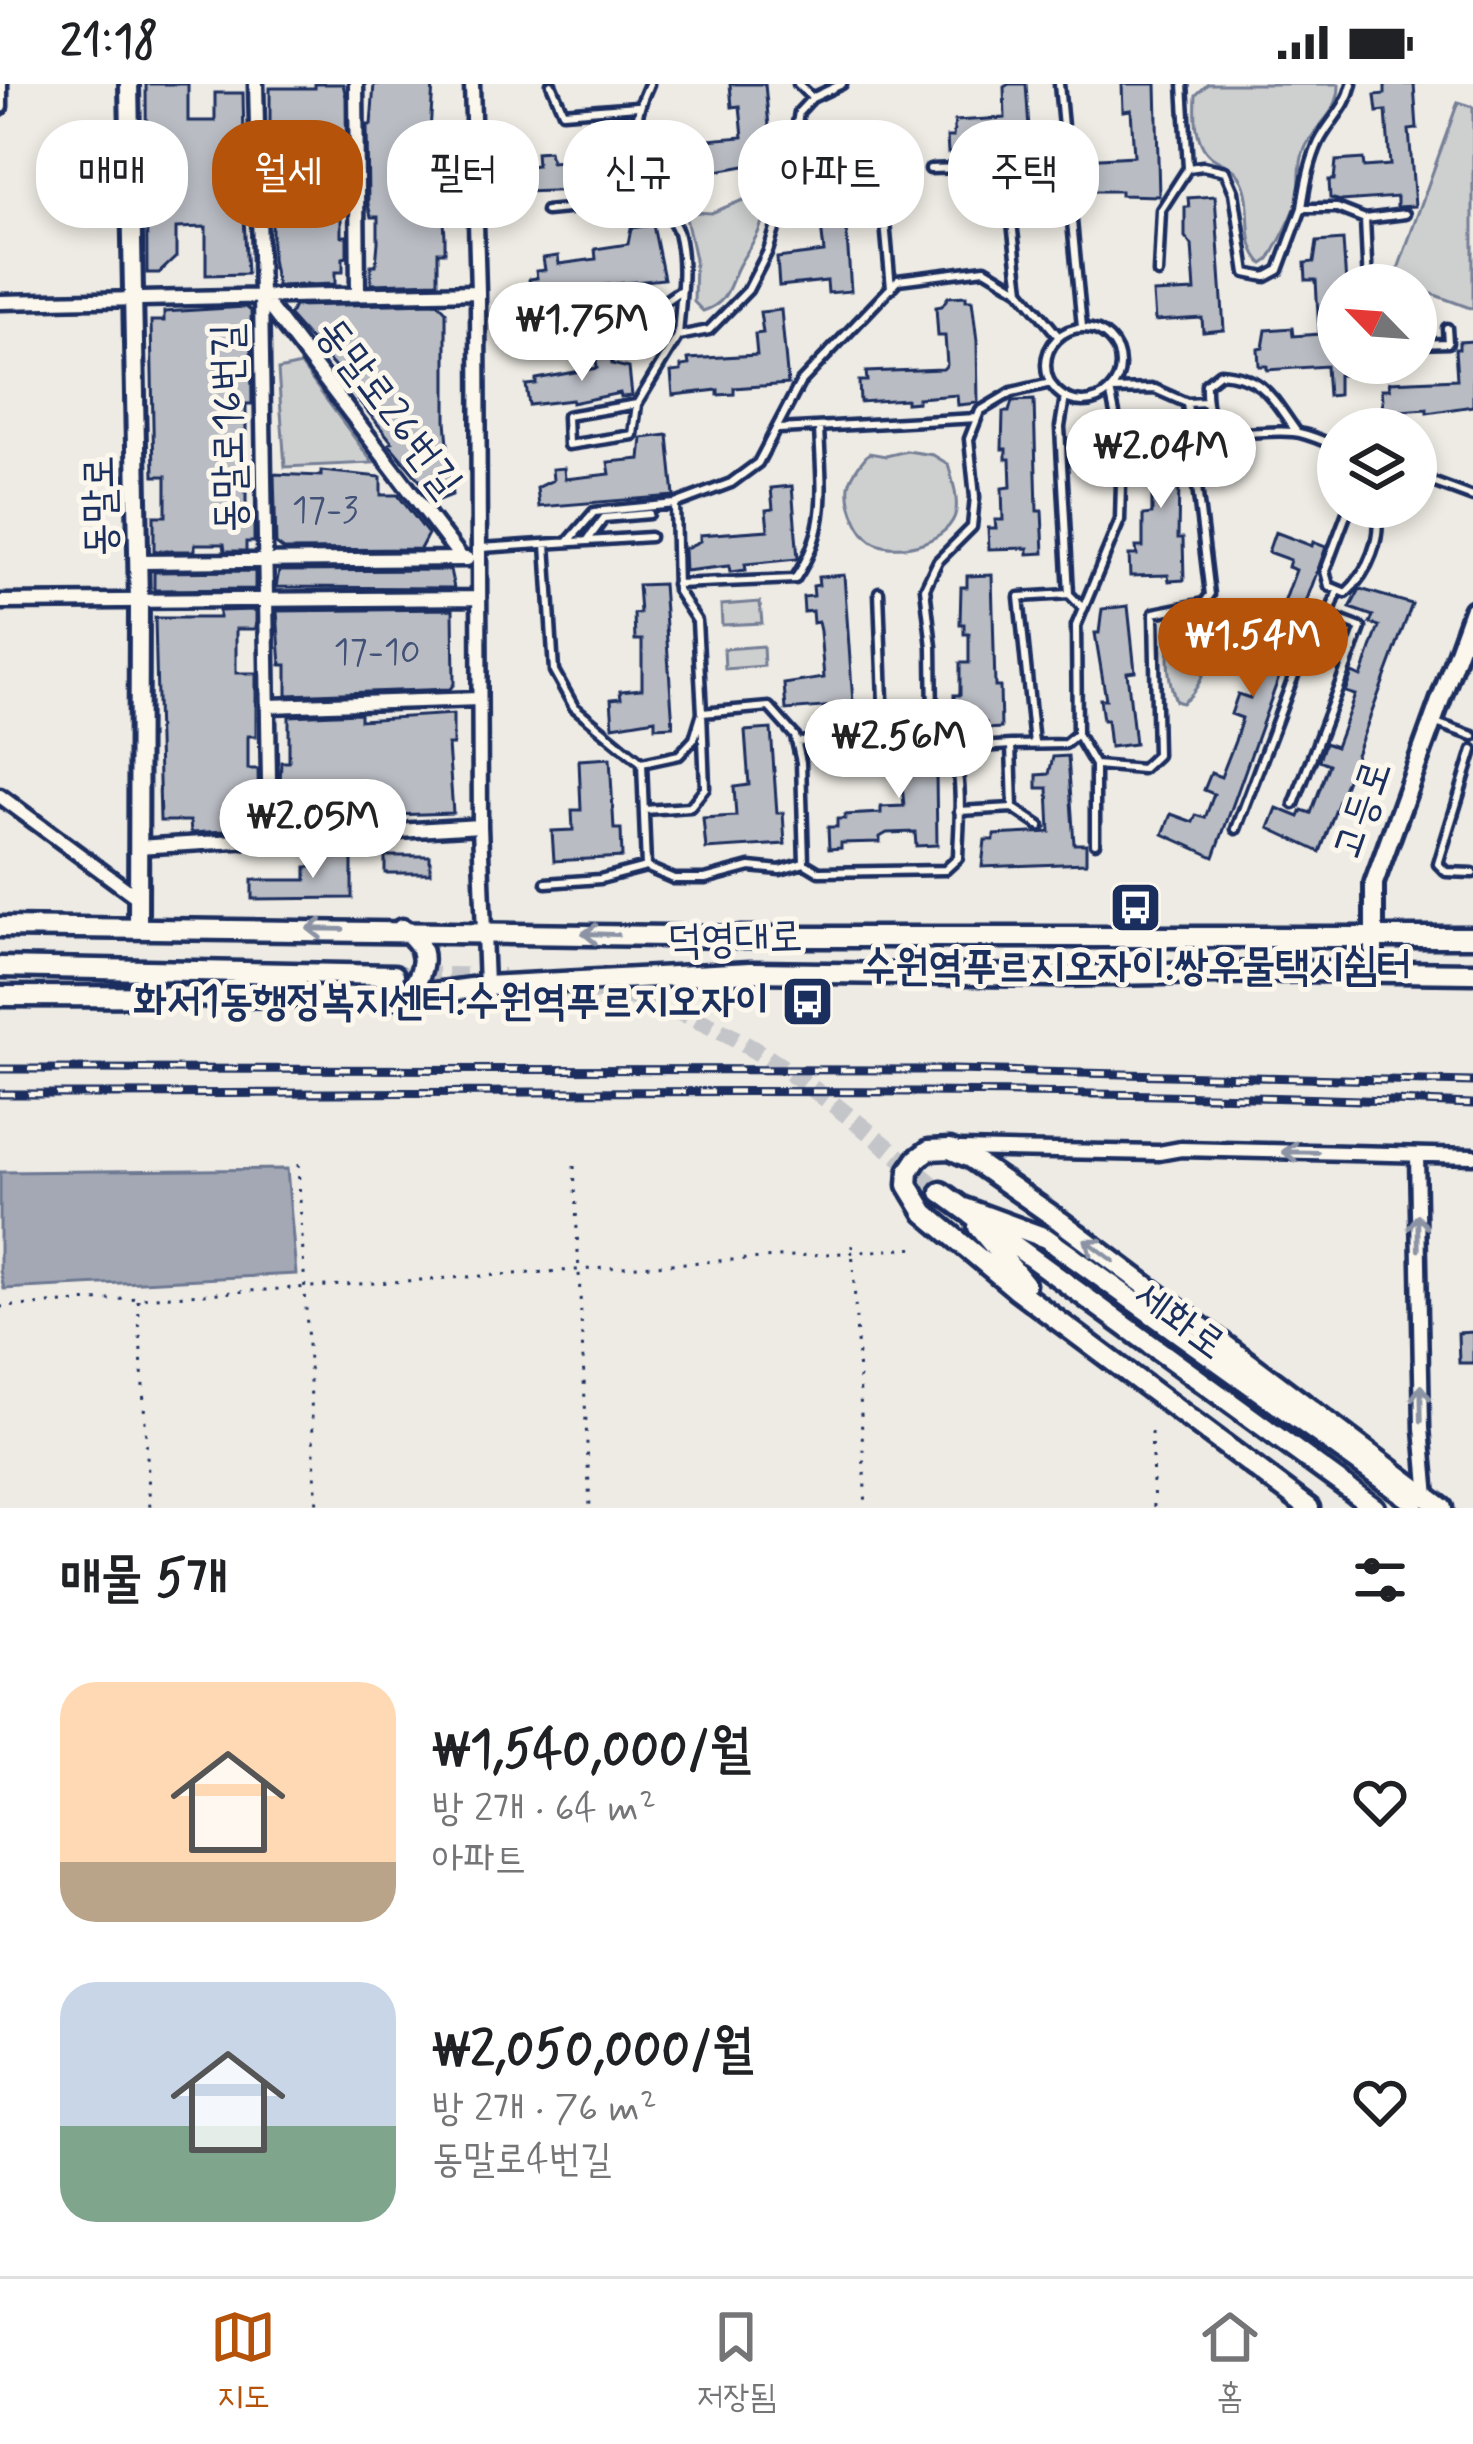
<!DOCTYPE html>
<html lang="ko">
<head>
<meta charset="utf-8">
<style>
	:root { --surface:#fff; --page:#f2f2f2; --text:#202124; --muted:#757577; --line:#e0e0e0; --accent:#b45309 }
	body { margin:0; font-family:Mynerve,"Poor Story",sans-serif; background:var(--page); color:var(--text); height:100vh; display:flex; flex-direction:column; font-size:45px; white-space:nowrap }
	* { box-sizing:border-box; margin:0 }
	p { font-size:39px; color:var(--muted) }
	.icon { flex:none; width:66px; height:66px; fill:none; stroke:currentColor; stroke-width:2; stroke-linecap:round; stroke-linejoin:round }
	.map { position:relative; height:1424px; overflow:hidden }
	.panel { display:flex; flex-direction:column; background:var(--surface); flex:1 }
	.panel>* { flex:none }
	.banner { position:absolute; left:36px; top:36px; width:1401px; height:108px; display:flex; gap:24px }
	.needle { width:78px; rotate:295deg }
	.fabs { position:absolute; left:1317px; top:180px; display:grid; gap:24px }
	.fabs a { display:grid; place-items:center; width:120px; height:120px; border-radius:50%; background:var(--surface); box-shadow:0 6px 18px #0003; font-size:60px }
	.price { position:absolute; translate:-50% -102px; padding:0 27px; border-radius:42px; background:#fff; color:#222; font-size:39px; line-height:78px; filter:drop-shadow(0 3px 6px #0008) }
	.price::after { content:''; position:absolute; left:50%; top:72px; width:36px; height:27px; margin-left:-18px; background:inherit; clip-path:polygon(0 0,100% 0,50% 100%) }
	.price.current { background:var(--accent); color:#fff }
	ul { padding:0; list-style:none }
	li { display:flex; align-items:center; gap:36px; height:300px; padding:0 60px }
	li span { display:grid; place-items:center; flex:none; width:336px; height:240px; border-radius:36px; color:#555 }
	li>.icon { margin-inline-start:auto }
	span .icon { width:144px; height:144px; fill:#fffc; stroke-width:1 }
	li b { font-size:51px }
	h2 { display:flex; justify-content:space-between; align-items:center; height:144px; padding:0 60px; font-size:51px }
	.pill { padding:0 42px; border-radius:48px; background:var(--surface); box-shadow:0 6px 18px #0003; font-size:42px; line-height:108px }
	.pill.current { background:var(--accent); color:#fff }
	.status { display:flex; justify-content:space-between; align-items:center; height:84px; padding:0 60px; background:var(--surface); direction:ltr }
	.status svg { height:33px; fill:currentColor }
	.tabs { display:flex; justify-content:space-around; align-items:center; height:168px; border-top:3px solid var(--line); background:var(--surface); font-size:33px; color:var(--muted) }
	.tabs a { display:grid; justify-items:center; gap:6px }
	.tabs .current { color:var(--accent) }
	.map>svg:first-child { display:block }
	.green { fill:#cecfcf; stroke:#747f96; stroke-width:3 }
	.water { fill:#a3a8b4; stroke:#6d7892; stroke-width:3 }
	.building { fill:#b9bcc3; stroke:#1b2f5e; stroke-width:3 }
	.lines { fill:none; stroke-linecap:round; stroke-linejoin:round }
	.secondary-tunnel { stroke:#c4c5c9; stroke-width:18; stroke-dasharray:18 9; stroke-linecap:butt }
	.service-casing { stroke:#1b2f5e; stroke-width:15 }
	.minor-casing { stroke:#1b2f5e; stroke-width:21 }
	.tertiary-casing { stroke:#1b2f5e; stroke-width:26 }
	.secondary-casing { stroke:#1b2f5e; stroke-width:27 }
	.path { stroke:#1b2f5e; stroke-width:3; stroke-dasharray:3 9; stroke-linecap:butt }
	.service { stroke:#fbf7ec; stroke-width:6 }
	.minor { stroke:#fbf7ec; stroke-width:12 }
	.tertiary { stroke:#fbf7ec; stroke-width:16 }
	.secondary { stroke:#fbf7ec; stroke-width:18 }
	.rail-casing { stroke:#1b2f5e; stroke-width:9 }
	.rail { stroke:#fbf7ec; stroke-width:4.5; stroke-dasharray:14; stroke-linecap:butt }
	.oneway { stroke:#8b93a5 }
	.labels { text-anchor:middle; dominant-baseline:central; stroke-width:10; stroke-linejoin:round; paint-order:stroke }
	.number-label { font-size:36px; fill:#425277 }
	.street-label { font-size:42px; fill:#1b2f5e; stroke:#fbf7ec }
	.poi-label { font-size:42px; font-weight:bold; fill:#1b2f5e; stroke:#fbf7ec }
</style>
</head>
<body>
<div class="status"><b>21:18</b><svg viewBox="0 0 49 12"><path d="M0 12V9h3v3zM5 12V6h3v6zM10 12V3h3v9zM15 12V0h3v12zM26 1h20v11H26zM47 4h2v5h-2z"/></svg></div>
<div class="map">
<svg width="1473" height="1424" viewBox="0 0 1473 1424">
	<rect width="100%" height="100%" fill="#eeebe4"/>
	<filter id="ink" filterUnits="userSpaceOnUse"><feTurbulence type="fractalNoise" baseFrequency=".00833" numOctaves="2"/><feDisplacementMap in="SourceGraphic" scale="24" xChannelSelector="R" yChannelSelector="G"/><feConvolveMatrix kernelMatrix="1 2 1 2 8 2 1 2 1" color-interpolation-filters="sRGB"/></filter>
	<g filter="url(#ink)">
		<path class="green" d="M1208,0H1339C1340,30 1314,40 1304,67C1297,83 1302,99 1298,114C1294,132 1278,160 1269,176L1263,180C1240,158 1255,123 1242,97C1235,82 1225,82 1213,74C1194,61 1195,30 1196,11Z
			M1458,18L1473,23V225L1394,196Z
			M743,116H757L765,125C760,153 752,158 739,181C728,202 729,219 703,227L694,218L695,175L686,134L693,128L711,129Z
			M301,281L373,379L285,383L278,286Z
			M907,367L933,371L948,380C952,395 958,412 956,427C951,457 901,470 877,460C859,453 847,420 849,402C851,390 861,378 869,369L886,372Z
			M760,518L762,539L722,541L721,521Z
			M1201,525L1214,534C1213,561 1205,604 1182,619L1176,617C1164,587 1161,532 1201,525Z
			M763,562L764,582L725,585L724,565Z"/>
		<path class="water" d="M287,1085L296,1190L4,1205L0,1186V1088Z"/>
		<path class="building" d="M146,0H188V37H215V9H243L244,57L233,58V114H243L247,190L206,191V143L176,144V173L159,189H147Z
			M315,0H343L346,13L347,120H341V152H347V173L343,174V188H335V200L277,202L272,175V118H317V91H282L279,71H270V4H315Z
			M374,0H433L429,65H438V120H443L445,153V168H438V198L371,200V181H376L378,158V133H371L368,120L367,41H371Z
			M730,0H765L773,85L750,87V81L700,90V86L656,90L654,70L663,69L662,64L672,63L671,59L743,53L740,22L732,23Z
			M1009,0H1026L1031,75L993,73V69H948L947,53H953L955,37L1005,34L1004,3Z
			M1122,0H1156L1159,112L1121,111V107H1077L1075,91H1081L1083,75L1134,72L1131,26L1123,27Z
			M1389,0H1414L1417,45L1409,46L1415,122L1397,123V113L1341,117L1330,114L1329,96H1334L1336,77L1363,75L1364,83L1390,81L1386,27L1377,28L1375,11L1385,10V2Z
			M604,61L605,71L624,74L626,100L613,102V97L581,101L582,106L522,108L521,90L530,89L529,82L537,81L536,68L549,67L551,78L591,75L590,62Z
			M841,73L851,207L828,209L827,197L779,202L777,174L824,168L819,123L815,115H811L810,83H815L814,76Z
			M1215,112L1224,246L1203,248L1202,234L1155,237L1153,209L1195,207L1192,161L1185,153V123H1189L1188,114Z
			M653,141L664,195L586,203L587,207L574,209L573,204L531,210L529,195L537,194L536,187L545,186L543,174L558,172L559,180L596,175L595,165L628,160L631,144Z
			M1343,156L1346,201H1338V279H1344V291H1338V311L1328,312L1326,282L1267,286V282H1259L1258,265L1263,264L1266,246L1292,244L1293,252L1319,250L1316,196H1306L1305,179L1314,178L1317,158Z
			M966,212V216H972L977,257L978,319L958,321L957,311L918,314V318L906,319V315L860,318L859,297H867L866,288L943,285L947,281L945,252H938L936,223L942,222L948,213Z
			M438,219L446,227V336L452,411L434,418L425,396L420,397L389,360L392,358L344,298L346,296L289,232L294,222Z
			M246,223L251,227L252,320H246V426H254V458H246V467H225L224,460H195V467H154V432H166V392H154L151,237H164V228Z
			M781,226L788,300L734,304V310L718,311V306L673,311L671,288L681,287V282L689,281L688,275L757,271L755,250L763,249L760,228Z
			M1473,257V322L1427,329V325L1384,328L1382,305H1390L1389,298L1457,295L1455,265H1459V258Z
			M611,272L612,280L629,284L632,312L621,313L620,309L572,319V316L529,321L526,301L536,300V295L597,284L596,274Z
			M1034,316L1037,427H1042L1044,469L1028,470V464L989,465L988,444H996L995,436H1003L1002,404L1011,403L1010,375H1006V365H1002L1003,328H1009L1012,317Z
			M1175,343L1176,395H1179L1178,454H1183L1184,496L1169,497L1168,491L1130,492L1129,471H1137L1136,463H1143V431L1152,430V402H1147V392H1143L1144,355H1150L1149,344Z
			M668,351L674,412L539,423L537,404L553,396L552,385L564,384L565,395L610,390L608,378L640,375L642,354Z
			M321,387L381,393V411H398L428,450L420,465L284,466L276,460L274,390L321,392Z
			M792,402L798,475L745,480L746,486L730,488L729,482L685,487L684,465L700,457V451L768,446L766,426L773,425L771,404Z
			M1275,448L1312,462L1313,458L1326,463L1214,773L1163,750L1171,730L1193,738L1196,731L1205,734L1214,710L1204,706L1211,689L1221,693L1235,657L1242,634L1231,630L1238,610L1250,614L1265,572L1254,568L1261,550L1271,554L1296,486L1288,483L1290,476L1268,468Z
			M450,486L454,504L276,503L279,487Z
			M255,487V505L154,506V488Z
			M844,491L854,633L836,634L835,622L786,626L784,600L824,594L820,547L818,538L813,539L812,527L804,528L803,513L814,512L813,502L819,501L818,493Z
			M992,491L995,603H1000L1001,644L986,645V639L947,641L946,619H954V611H960V579H969V550H964V540H960L961,503H967V492Z
			M663,500L673,642L655,643V635L613,642L611,615L621,614L620,607L642,605V556H635L634,530L640,529L638,501Z
			M1360,505L1412,520L1320,768L1269,744L1277,724L1299,733L1302,726L1311,729L1329,680L1319,676L1325,659L1336,663L1342,647L1355,611L1345,608L1352,589L1361,593L1379,542L1370,539L1373,532L1350,524Z
			M1128,522L1135,587L1127,588L1135,660L1110,663L1107,636H1103L1100,615H1106L1095,549H1099L1102,525Z
			M453,525L454,600L450,605L287,611V581H281L277,527Z
			M256,526V545H236V589H256V652H248V685H258L259,745L191,749L190,737H160L155,534H219V527Z
			M360,629V636L453,630V661H448L453,729L393,731L392,714H367L368,735L292,741V701H280L281,678H289V632Z
			M771,645L777,729H783L785,760L706,765L703,734L736,732L734,703L749,701L745,647Z
			M929,647L931,689H936L937,761L916,762L915,748L887,749L880,753V758L841,759V764L829,765L828,743H837V735H845V731L881,729V723L904,722L901,690L891,691L894,654Z
			M1068,672L1074,760H1086V779L982,783L985,756H994V751L1050,748L1048,704H1037V691L1049,690L1053,673Z
			M610,674L614,745H621L622,773L554,777L552,747L573,746L572,726H581L579,676Z
			M352,768V814L252,815V796H306V783H319V769Z
			M385,772H430V789H385Z
			M1473,1248V1279H1459L1458,1249Z"/>
		<g class="lines">
			<path class="secondary-tunnel" d="M394,891L504,893
				M566,902C593,907 622,909 648,917C760,952 853,1035 941,1108"/>
			<defs>
				<path id="service" d="M551,0L563,28L637,22
					M649,0C633,33 630,66 647,100C655,117 672,130 678,148C687,182 680,218 678,252
					M798,0L812,14
					M1059,0L1082,243
					M1183,0L1188,84
					M930,85L992,83L1006,88L1020,206
					M881,94L891,204
					M1302,124C1305,102 1309,79 1319,58C1330,36 1346,25 1352,0
					M546,127L630,119L650,105
					M1158,189L1161,126L1188,84L1203,82L1225,87L1234,108L1246,189L1266,193L1279,186L1302,124H1337L1365,135
					M1368,201L1365,135L1405,130
					M546,231L658,222L681,206
					M1046 281a37 37 0 1 1 74 0a37 37 0 1 1-74 0Z
					M1416,260L1448,259L1447,244
					M1065,313L1060,343L1069,510
					M637,320L567,332L568,361L633,351L637,320L678,252L709,246L748,206L768,167L783,121L799,28L812,14L842,0
					M779,345L977,334
					M1296,347C1272,314 1264,292 1220,289L1206,300C1204,370 1247,343 1293,348C1308,349 1324,358 1338,363
					M1416,392L1473,413
					M1349,423L1325,487L1329,502L1346,509C1368,489 1384,452 1375,423
					M587,457L604,434L649,430
					M568,458L594,428L675,420
					M546,460L554,587L574,623L642,679
					M481,464L650,453
					M676,500L795,495C830,442 821,403 819,343
					M933,639L932,563L925,504L938,477L972,443L975,413L969,355L980,327L1012,308L1051,299
					M1436,639L1473,652
					M796,658L853,655L884,643L879,508
					M1034,660L1019,513L1069,510L1083,524
					M949,665L1011,661
					M1473,666L1438,780L1446,788L1473,789
					M1095,681L1077,650L1076,542L1120,436L1122,363L1110,306L1155,305L1187,319
					M1294,720L1361,544L1329,532
					M1013,724L1011,661L1065,660L1077,650
					M644,726L690,723L705,704L702,629L769,623L795,652L801,678L804,779L819,788L945,786L958,774C959,729 969,673 933,639L884,643
					M959,727L1013,724L1040,742
					M1236,745L1318,528L1329,532L1338,506
					M1095,759V681L1142,685L1157,671L1154,529L1204,519L1210,511L1187,319L1206,318
					M646,783L642,679L679,671L694,655L702,629L697,537L677,506L675,420L731,399L758,379L800,299L898,196L985,185L1020,206L1059,253
					M546,799L600,795L646,783L674,795H705L750,783L780,786L804,779"/>
				<path id="minor" d="M256,0L261,212L462,475
					M356,0L358,209
					M472,0L478,208L480,742L486,902
					M0,23V0
					M261,212L270,756
					M0,218L478,208
					M138,478L467,475
					M0,518L478,514
					M269,622L479,615
					M0,712L138,814
					M137,763L480,742
					M959,1065L1159,1069L1181,1065L1473,1072
					M1417,1071L1422,1344L1428,1413"/>
				<path id="tertiary" d="M129,0L139,518L138,843
					M1374,887V799L1473,526"/>
				<path id="secondary" d="M0,843L745,853H1473
					M402,845C433,863 425,890 405,913
					M0,883L394,891
					M0,912L405,913L486,902L751,888L1050,892L1324,887L1473,889
					M941,1108L1375,1424
					M964,1124L1046,1154L1414,1418
					M978,1143L1025,1200
					M1309,1424L1016,1205L925,1129L908,1101L909,1087L917,1075L929,1066L950,1065L970,1074L1060,1137L1442,1424"/>
			</defs>
			<use href="#service" class="service-casing"/>
			<use href="#minor" class="minor-casing"/>
			<use href="#tertiary" class="tertiary-casing"/>
			<use href="#secondary" class="secondary-casing"/>
			<path class="path" d="M298,1080L317,1424
				M574,1082L590,1424
				M852,1161L866,1424
				M138,1216L150,1424
				M0,1223L919,1164
				M1151,1348L1154,1424"/>
			<use href="#service" class="service"/>
			<use href="#minor" class="minor"/>
			<use href="#tertiary" class="tertiary"/>
			<use href="#secondary" class="secondary"/>
			<defs>
				<path id="rail" d="M0,985L953,986L1473,998
					M0,1010C491,1010 982,1000 1473,1020"/>
			</defs>
			<use href="#rail" class="rail-casing"/>
			<use href="#rail" class="rail"/>
		</g>
		<defs><path id="oneway-shaft" d="M-6 0H5M1.5-3L5.5 0L1.5 3" fill="none" stroke-width="1.6" stroke-linecap="round" stroke-linejoin="round" transform="scale(3)"/></defs>
		<g class="oneway">
			<use href="#oneway-shaft" transform="translate(325 845) rotate(-179)"/>
			<use href="#oneway-shaft" transform="translate(600 850) rotate(-178)"/>
			<use href="#oneway-shaft" transform="translate(1300 1068) rotate(-179)"/>
			<use href="#oneway-shaft" transform="translate(1418 1148) rotate(-91)"/>
			<use href="#oneway-shaft" transform="translate(1099 1166) rotate(-143)"/>
			<use href="#oneway-shaft" transform="translate(1421 1319) rotate(-91)"/>
		</g>
	</g>
	<defs>
		<symbol id="bus-square" viewBox="-11 -11 22 22"><rect x="-9" y="-9" width="18" height="18" rx="4" fill="#1b2f5e" stroke="#fbf7ec"/><path d="M-5-6H5V4H4V6H2V4H-2V6H-4V4H-5ZM-3.5-4V0h7V-4ZM-3.5 1.2v1.5H-2V1.2ZM2 1.2v1.5H3.5V1.2Z" fill="#fff"/></symbol>
	</defs>
	<g fill-rule="evenodd">
		<use href="#bus-square" x="1106" y="794" width="59" height="59"/>
		<use href="#bus-square" x="778" y="888" width="59" height="59"/>
	</g>
	<g class="labels">
		<g class="number-label">
			<text x="325" y="427">17-3</text>
			<text x="377" y="569">17-10</text>
		</g>
		<g class="street-label">
			<text transform="translate(388 324) rotate(53)">동말로26번길</text>
			<text transform="translate(230 344) rotate(-91)">동말로16번길</text>
			<text transform="translate(101 422) rotate(-91)">동말로</text>
			<text transform="translate(1363 726) rotate(-71)">고등로</text>
			<text transform="translate(735 856) rotate(-2)">덕영대로</text>
			<text transform="translate(1179 1237) rotate(36)">세화로</text>
		</g>
		<g class="poi-label">
			<text x="1136" y="883">수원역푸르지오자이.쌍우물택시쉼터</text>
			<text x="769" y="918" text-anchor="end">화서1동행정복지센터.수원역푸르지오자이</text>
		</g>
	</g>
</svg>
<div class="fabs">
<a><svg class="needle" viewBox="-14 -14 28 28"><path d="M0-13l5 13h-10z" fill="#e53935"/><path d="M0 13l5-13h-10z" fill="#757577"/></svg></a>
<a><svg class="icon" aria-label="layers" viewBox="0 0 24 24"><path d="M12 4l9 5-9 5-9-5zM3 14l9 5 9-5"/></svg></a>
</div>
<b class="price" style="left:582px;top:300px">₩1.75M</b>
<b class="price" style="left:1161px;top:427px">₩2.04M</b>
<b class="price current" style="left:1253px;top:616px">₩1.54M</b>
<b class="price" style="left:899px;top:717px">₩2.56M</b>
<b class="price" style="left:313px;top:797px">₩2.05M</b>
<div class="banner">
<a class="pill">매매</a>
<a class="pill current">월세</a>
<a class="pill">필터</a>
<a class="pill">신규</a>
<a class="pill">아파트</a>
<a class="pill">주택</a>
</div>
</div>
<section class="panel">
<h2>매물 5개<svg class="icon" aria-label="filters" viewBox="0 0 24 24"><path d="M4 7h16M4 17h16"/><circle cx="9" cy="7" r="2"/><circle cx="15" cy="17" r="2"/></svg></h2>
<ul>
<li><span style="background:linear-gradient(#ffd9b3 75%,#b9a48a 0)"><svg class="icon" aria-label="home" viewBox="0 0 24 24"><path d="M3 11l9-7 9 7M6 9v11h12V9"/></svg></span><div><b>₩1,540,000/월</b><p>방 2개 · 64 m²</p><p>아파트</p></div><svg class="icon" aria-label="heart" viewBox="0 0 24 24"><path d="M12 20l-8-8c-3-5 5-10 8-4 3-6 11-1 8 4z"/></svg></li>
<li><span style="background:linear-gradient(#c9d6e8 60%,#7fa58c 0)"><svg class="icon" aria-label="home" viewBox="0 0 24 24"><path d="M3 11l9-7 9 7M6 9v11h12V9"/></svg></span><div><b>₩2,050,000/월</b><p>방 2개 · 76 m²</p><p>동말로4번길</p></div><svg class="icon" aria-label="heart" viewBox="0 0 24 24"><path d="M12 20l-8-8c-3-5 5-10 8-4 3-6 11-1 8 4z"/></svg></li>
</ul>
</section>
<nav class="tabs">
<a class="current"><svg class="icon" aria-label="map" viewBox="0 0 24 24"><path d="M3 6l6-2 6 2 6-2v14l-6 2-6-2-6 2zM9 4v14M15 6v14"/></svg>지도</a>
<a><svg class="icon" aria-label="saved" viewBox="0 0 24 24"><path d="M7 4h10v16l-5-4-5 4z"/></svg>저장됨</a>
<a><svg class="icon" aria-label="home" viewBox="0 0 24 24"><path d="M3 11l9-7 9 7M6 9v11h12V9"/></svg>홈</a>
</nav>
</body>
</html>
